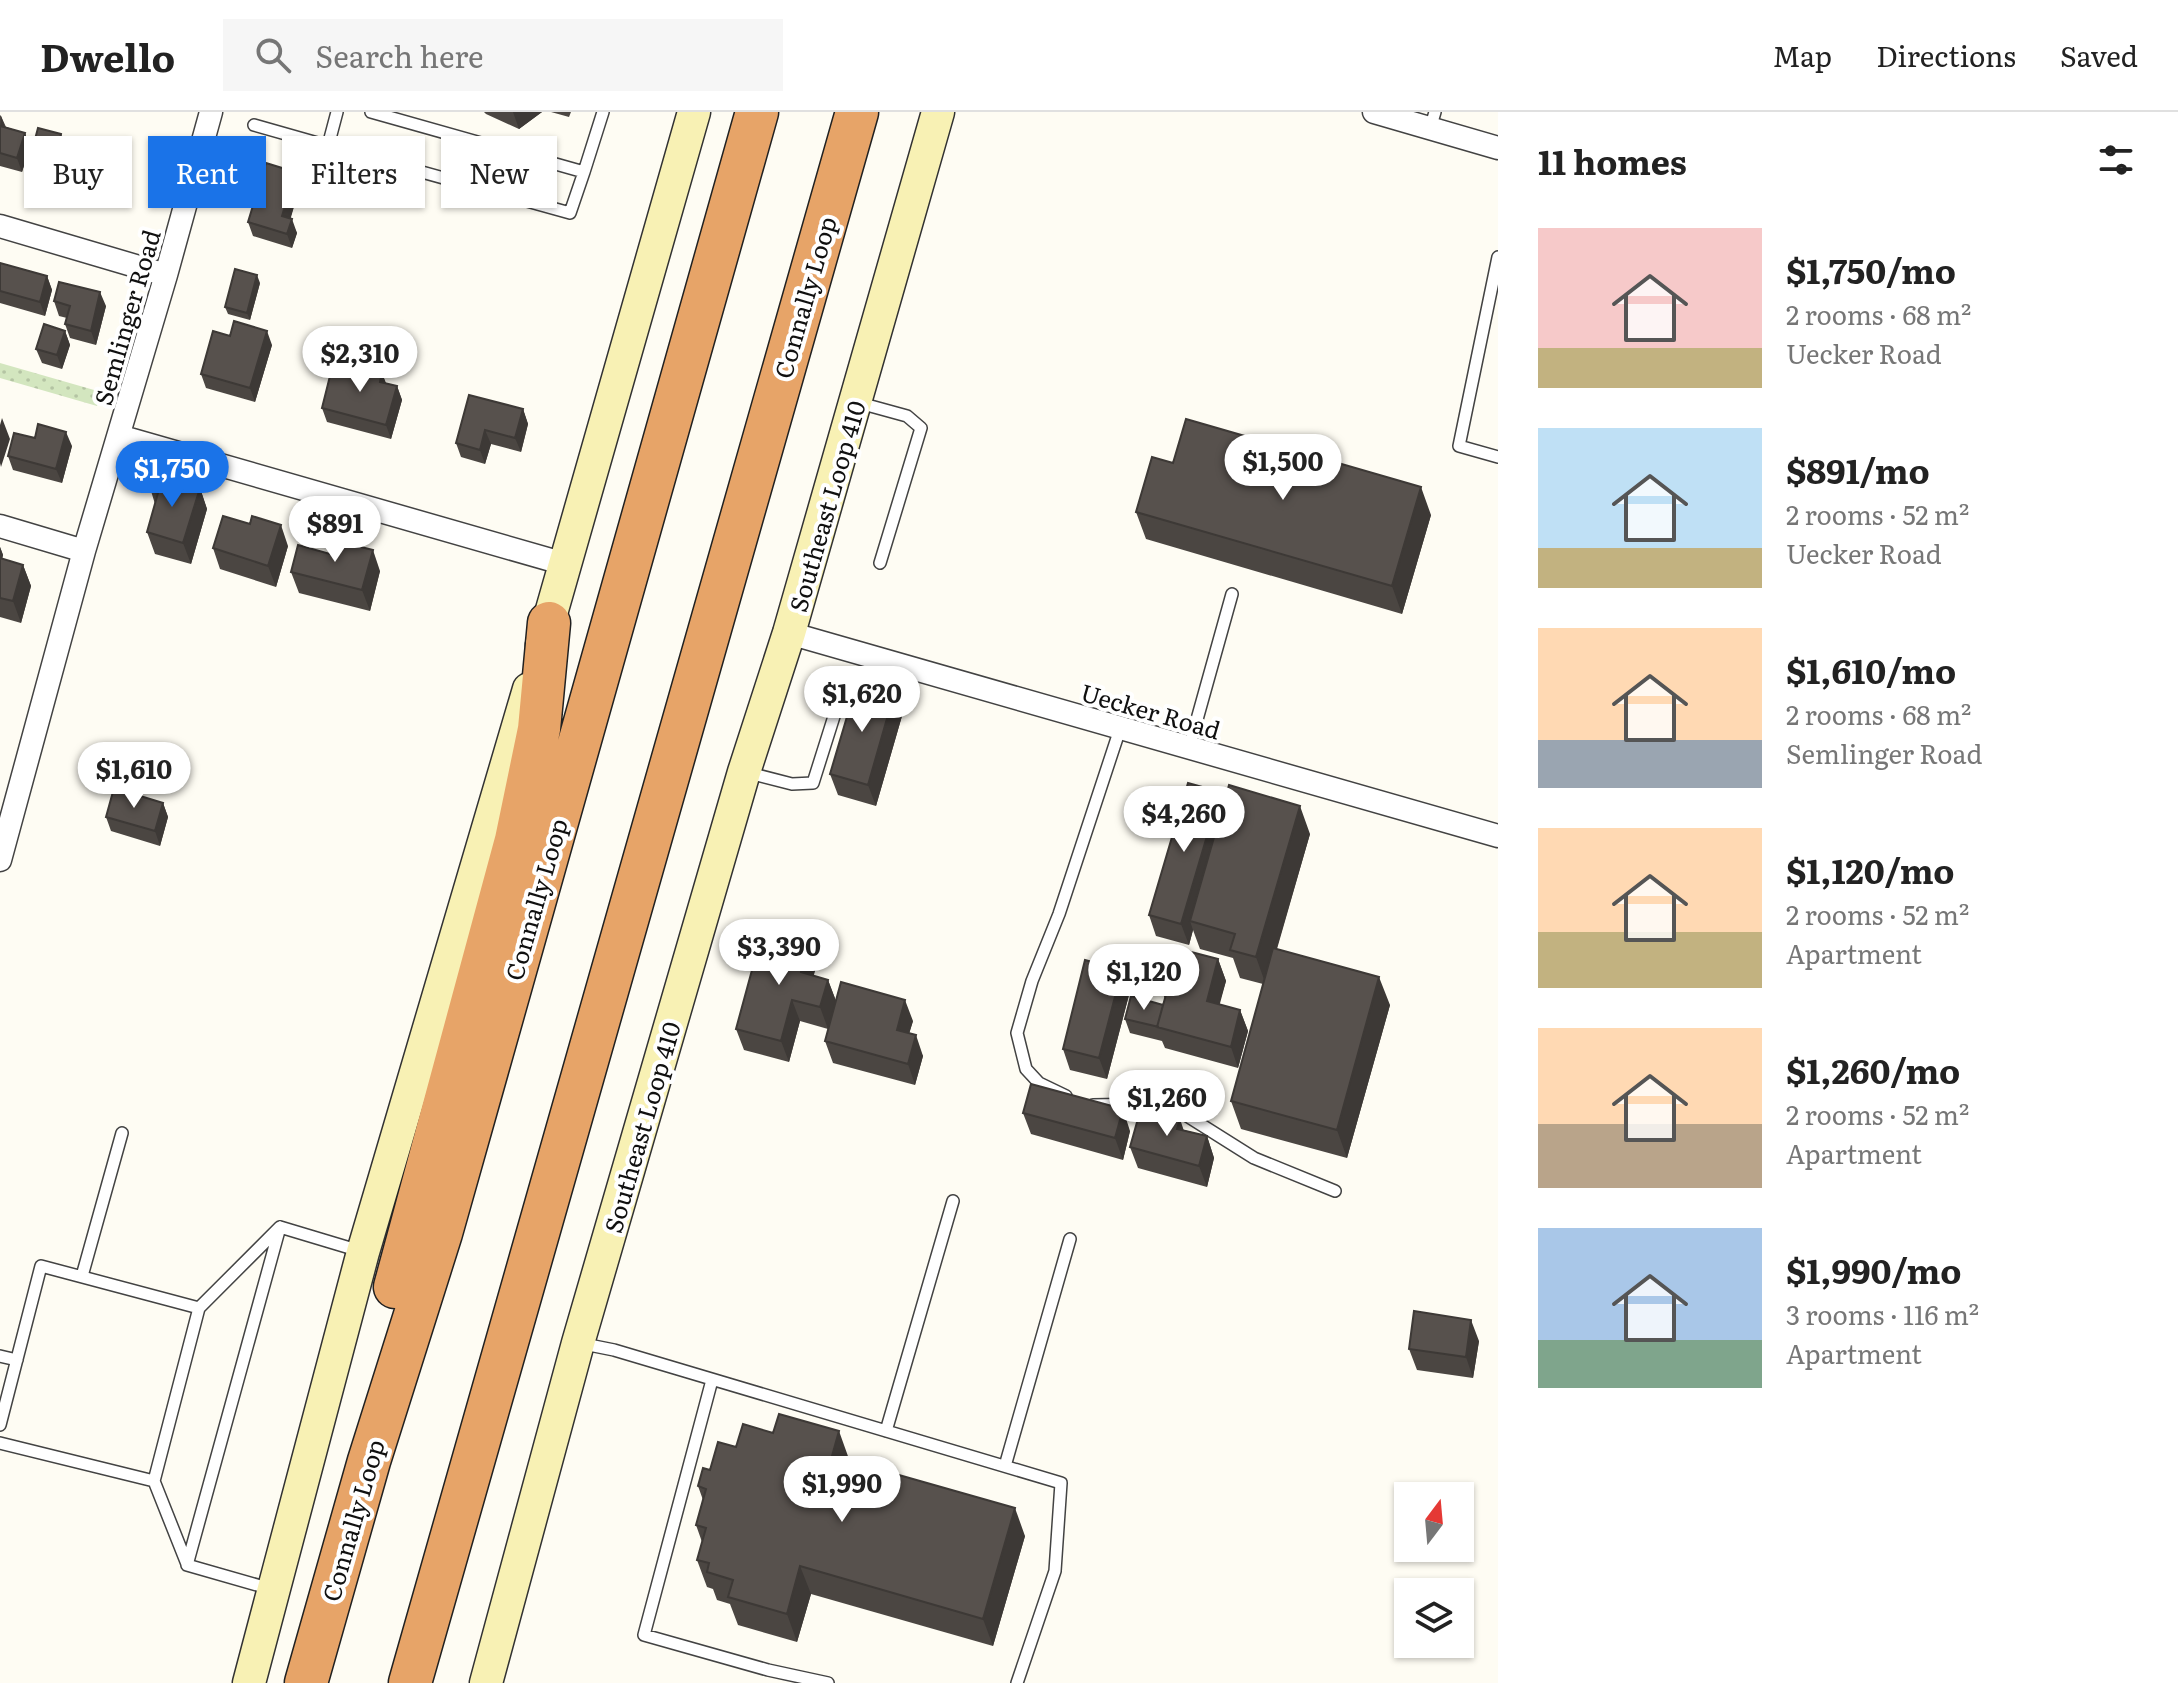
<!DOCTYPE html>
<html lang="en">
<head>
<meta charset="utf-8">
<style>
	:root { --surface:#fff; --page:#f6f6f6; --text:#222; --muted:#767676; --line:#e0e0e0; --accent:#1a73e8 }
	body { margin:0; font-family:Literata,serif; background:var(--page); color:var(--text); height:100vh; display:flex; flex-direction:column; font-size:30px; white-space:nowrap }
	* { box-sizing:border-box; margin:0 }
	p { font-size:26px; color:var(--muted) }
	.icon { flex:none; width:44px; height:44px; fill:none; stroke:currentColor; stroke-width:2; stroke-linecap:round; stroke-linejoin:round }
	.map { position:relative; flex:1; overflow:hidden }
	.details { display:flex; flex-direction:column; background:var(--surface); width:680px }
	.details>* { flex:none }
	.banner { position:absolute; left:24px; top:24px; width:760px; height:72px; display:flex; gap:16px }
	.needle { width:52px; rotate:16deg }
	.controls { position:absolute; left:1394px; top:1370px; display:grid; gap:16px }
	.controls a { display:grid; place-items:center; width:80px; height:80px; border-radius:0px; background:var(--surface); box-shadow:0 2px 6px #0004; font-size:40px }
	.price { position:absolute; translate:-50% -68px; padding:0 18px; border-radius:28px; background:#fff; color:#222; font-size:26px; line-height:52px; filter:drop-shadow(0 2px 4px #0008) }
	.price::after { content:''; position:absolute; left:50%; top:48px; width:24px; height:18px; margin-left:-12px; background:inherit; clip-path:polygon(0 0,100% 0,50% 100%) }
	.price.current { background:var(--accent); color:#fff }
	ul { padding:0; list-style:none }
	li { display:flex; align-items:center; gap:24px; height:200px; padding:0 40px }
	li span { display:grid; place-items:center; flex:none; width:224px; height:160px; border-radius:0px; color:#555 }
	li>.icon { margin-inline-start:auto }
	span .icon { width:96px; height:96px; fill:#fffc; stroke-width:1 }
	li b { font-size:34px }
	h2 { display:flex; justify-content:space-between; align-items:center; height:96px; padding:0 40px; font-size:34px }
	.pill { padding:0 28px; border-radius:0px; background:var(--surface); box-shadow:0 2px 6px #0004; font-size:28px; line-height:72px }
	.pill.current { background:var(--accent); color:#fff }
	header { display:flex; align-items:center; gap:48px; box-sizing:border-box; height:112px; padding:0 40px; background:var(--surface); border-bottom:2px solid var(--line) }
	header strong { font-size:38px }
	nav { display:flex; gap:44px; margin-inline-start:auto; font-size:28px }
	.search { width:560px; height:72px; background:var(--page); display:flex; align-items:center; gap:20px; box-sizing:border-box; padding:0 28px; border-radius:0px; color:var(--muted); font-size:30px }
	main { display:flex; flex:1; min-height:0 }
	.map>svg:first-child { display:block }
	.grass { fill:url(#grass-dots) }
	.lines { fill:none; stroke-linecap:round; stroke-linejoin:round }
	.service-casing { stroke:#434343; stroke-width:14 }
	.minor-casing { stroke:#434343; stroke-width:25 }
	.secondary-casing { stroke:#323232; stroke-width:35 }
	.motorway-casing { stroke:#212121; stroke-width:45 }
	.service { stroke:#fff; stroke-width:11 }
	.minor { stroke:#fff; stroke-width:22 }
	.secondary { stroke:#f8f1b4; stroke-width:32 }
	.motorway { stroke:#e7a468; stroke-width:42 }
	.wall { fill:#4b4642 }
	.shaded-wall { fill:#3d3936 }
	.building { fill:#57514d; stroke:#3d3936; stroke-width:2 }
	.labels { text-anchor:middle; dominant-baseline:central; stroke-width:8; stroke-linejoin:round; paint-order:stroke }
	.street-label { font-size:24px; fill:#101010; stroke:#fff }
</style>
</head>
<body>
<header>
<strong>Dwello</strong>
<div class="search"><svg class="icon" aria-label="search" viewBox="0 0 24 24"><circle cx="10" cy="10" r="6"/><path d="M15 15l6 6"/></svg>Search here</div>
<nav><a>Map</a><a>Directions</a><a>Saved</a></nav>
</header>
<main>
<div class="map">
<svg width="1498" height="1571" viewBox="0 0 1498 1571">
	<defs>
		<pattern id="grass-dots" width="8" height="8" patternUnits="userSpaceOnUse" patternTransform="scale(2)"><rect width="8" height="8" fill="#d3e6bf"/><path d="M2 2h.1M6 6h.1" fill="none" stroke="#b4c4a3" stroke-width="1.8" stroke-linecap="round"/></pattern>
	</defs>
	<rect width="100%" height="100%" fill="#fefcf3"/>
	<path class="grass" d="M0,251L101,280L97,294L0,266Z"/>
	<g class="lines">
		<defs>
			<path id="service" d="M337,0L328,34L570,101L584,60
				M371,0L584,60L603,0
				M254,13L328,34
				M1430,17L1435,0
				M1498,145L1459,334L1498,345
				M856,290L907,304L921,316L880,451
				M1189,636L1232,482
				M745,660L792,672L813,671L842,579
				M1066,984L1039,971L1026,957L1017,921L1032,869L1059,802L1120,617
				M1093,993L1144,992L1173,995L1254,1046L1335,1079
				M280,1115L360,1139
				M82,1164L122,1021
				M199,1196L280,1115
				M579,1231L614,1238L1061,1371L1055,1459L1017,1571
				M0,1244L17,1248
				M712,1268L644,1523L768,1558L828,1571
				M0,1313L41,1154L199,1196L154,1369L0,1331
				M886,1319L953,1089
				M1005,1354L1070,1127
				M154,1369L187,1452
				M187,1453L280,1115
				M187,1453L271,1477"/>
			<path id="minor" d="M1374,0L1498,36
				M0,114L166,163
				M119,324L565,452
				M0,414L84,439
				M789,521L1498,724
				M0,748L84,439L166,163L211,0"/>
			<path id="secondary" d="M542,533L694,0
				M249,1571L363,1140L529,577
				M486,1571L578,1231L744,660L789,521L938,0"/>
			<path id="motorway" d="M395,1175L516,728L539,617L549,511
				M306,1571L369,1349L441,1121L757,0
				M410,1571L857,0"/>
		</defs>
		<use href="#service" class="service-casing"/>
		<use href="#minor" class="minor-casing"/>
		<use href="#secondary" class="secondary-casing"/>
		<use href="#motorway" class="motorway-casing"/>
		<use href="#service" class="service"/>
		<use href="#minor" class="minor"/>
		<use href="#secondary" class="secondary"/>
		<use href="#motorway" class="motorway"/>
	</g>
	<path class="wall" d="M484,0H542L519,17L486,2Z
		M551,0H571L569,5Z
		M0,3L1,4L6,15L25,21L30,35L22,60L0,54Z
		M61,22L65,32L83,37L88,51L81,77L34,65L29,50Z
		M300,74L290,107L297,121L292,136L253,124L248,110Z
		M0,151L47,164L52,178L45,204L0,191Z
		M260,171L250,208L228,202L225,195Z
		M54,189L106,194L96,233L70,226L65,212L67,206L59,204Z
		M65,219L70,233L62,257L42,251L36,237Z
		M230,224L272,233L255,290L206,276L201,262Z
		M346,260L382,261L386,271L397,274L402,288L391,327L327,310L322,296Z
		M523,297L528,312L521,340L491,332L485,352L461,345L456,331Z
		M35,326L72,334L62,371L13,358L8,344Z
		M1173,351L1431,403L1402,502L1146,427L1136,400Z
		M200,376L207,397L191,452L155,442L147,420L155,392L151,379Z
		M288,434L276,475L220,457L213,436Z
		M0,435L3,443L2,447L23,453L31,474L21,511L0,505Z
		M380,459L370,499L299,481L291,460Z
		M894,582L902,604L876,694L838,683L830,662Z
		M163,691L168,705L160,734L111,719L106,705Z
		M1224,691L1310,722L1277,837L1390,893L1347,1046L1241,1017L1231,989L1263,872L1240,866L1233,846L1200,837L1193,818L1189,833L1156,824L1149,803Z
		M810,827L818,848L813,864L828,868L836,889L828,917L800,909L789,950L744,938L736,917L764,850Z
		M1218,847L1226,869L1219,892L1240,898L1248,919L1238,956L1165,936L1162,929L1130,921L1125,907L1163,893L1165,887L1161,877Z
		M1122,858L1130,879L1107,967L1070,958L1063,937Z
		M913,909L909,921L923,944L915,973L833,951L825,929Z
		M1023,1001L1130,1019L1123,1048L1031,1022Z
		M1184,1018L1207,1024L1214,1046L1207,1075L1138,1056L1130,1035Z
		M1479,1229L1473,1266L1417,1258L1409,1237Z
		M849,1347V1348L1025,1424L993,1534L811,1482L797,1530L738,1513L730,1492L717,1488L713,1477L707,1475L697,1448L702,1430L696,1413L703,1388L698,1374L710,1358Z"/>
	<path class="shaded-wall" d="M513,0H542L519,17Z
		M1,4L6,18L0,17Z
		M25,21L30,35L22,60L17,46Z
		M83,37L88,51L81,77L76,63Z
		M295,60L300,74L287,119L282,104Z
		M292,107L297,121L292,136L287,122Z
		M257,163L260,171L250,208L247,201Z
		M47,164L52,178L45,204L40,190Z
		M100,180L106,194L96,233L91,219Z
		M65,219L70,233L62,257L57,243Z
		M267,219L272,233L255,290L250,276Z
		M382,261L387,275L380,270Z
		M397,274L402,288L391,327L386,313Z
		M523,297L528,312L521,340L515,326Z
		M2,306L10,327L1,355L0,351V313Z
		M485,318L491,332L485,352L480,338Z
		M66,320L72,334L62,371L56,357Z
		M1421,375L1431,403L1402,502L1392,474Z
		M200,376L207,397L191,452L183,431Z
		M281,413L288,434L276,475L268,454Z
		M0,435L3,443L0,455Z
		M373,438L380,459L370,499L362,478Z
		M23,453L31,474L21,511L13,489Z
		M894,582L902,604L876,694L868,673Z
		M1220,680L1227,702L1190,809L1193,818L1189,833L1181,812Z
		M163,691L168,705L160,734L155,719Z
		M1300,694L1310,722L1266,873L1256,845Z
		M810,827L818,848L809,881L801,860Z
		M1218,847L1226,869L1215,910L1207,889Z
		M1122,858L1130,879L1107,967L1099,946Z
		M1379,865L1390,893L1347,1046L1337,1018Z
		M828,868L836,889L828,917L820,895Z
		M792,888L800,909L789,950L781,929Z
		M905,888L913,909L904,939L897,918Z
		M1240,898L1248,919L1238,956L1231,935Z
		M916,923L923,944L915,973L908,952Z
		M1123,997L1130,1019L1123,1048L1115,1026Z
		M1180,1007L1187,1028L1177,1017Z
		M1207,1024L1214,1046L1207,1075L1199,1054Z
		M1471,1208L1479,1229L1473,1266L1466,1245Z
		M839,1319L849,1347L842,1372L832,1344Z
		M1015,1396L1025,1424L993,1534L983,1507Z
		M800,1454L811,1482L797,1530L787,1502Z"/>
	<path class="building" d="M0,14L25,21L17,46L0,41Z
		M38,16L61,22L59,31L83,37L76,63L29,50Z
		M266,51L295,60L282,104L292,107L287,122L248,110Z
		M0,151L47,164L40,190L0,179Z
		M235,157L257,163L247,201L225,195Z
		M59,170L100,180L91,219L65,212L70,194L54,189Z
		M234,209L267,219L250,276L201,262L213,219L230,224Z
		M44,212L65,219L57,243L36,237Z
		M349,252L382,261L380,270L397,274L386,313L322,296L332,256L346,260Z
		M469,283L523,297L515,326L485,318L480,338L456,331Z
		M1186,307L1421,375L1392,474L1136,400L1152,345L1173,351Z
		M38,312L66,320L56,357L8,344L14,321L35,326Z
		M156,363L200,376L183,431L147,420L158,381L151,379Z
		M223,404L250,412L252,404L281,413L268,454L213,436Z
		M333,428L373,438L362,478L291,460L298,433L330,442Z
		M0,446L23,453L13,489L0,486Z
		M857,571L894,582L868,673L830,662Z
		M1188,671L1220,680L1181,812L1149,803Z
		M1229,673L1300,694L1256,845L1230,838L1235,822L1190,809Z
		M114,676L163,691L155,719L106,705Z
		M773,817L810,827L801,860L828,868L820,895L792,888L781,929L736,917L755,847L764,850Z
		M1172,835L1218,847L1207,889L1240,898L1231,935L1157,915L1167,879L1161,877Z
		M1273,836L1379,865L1337,1018L1231,989Z
		M1085,848L1122,858L1099,946L1063,937Z
		M841,870L905,888L897,918L916,923L908,952L825,929Z
		M1131,884L1163,893L1157,915H1159L1125,907Z
		M1031,972L1123,997L1115,1026L1023,1001Z
		M1141,996L1180,1007L1177,1017L1207,1024L1199,1054L1130,1035Z
		M1414,1199L1471,1208L1466,1245L1409,1237Z
		M779,1302L839,1319L832,1344L1015,1396L983,1507L800,1454L787,1502L728,1485L733,1468L707,1460L709,1451L697,1448L706,1416L696,1413L706,1377L698,1374L703,1356L710,1358L718,1330L736,1335L743,1312L773,1321Z"/>
	<g class="labels">
		<g class="street-label">
			<text transform="translate(804 185) rotate(-74)">Connally Loop</text>
			<text transform="translate(126 205) rotate(-74)">Semlinger Road</text>
			<text transform="translate(826 394) rotate(-74)">Southeast Loop 410</text>
			<text transform="translate(1151 598) rotate(16)">Uecker Road</text>
			<text transform="translate(535 787) rotate(-74)">Connally Loop</text>
			<text transform="translate(641 1015) rotate(-74)">Southeast Loop 410</text>
			<text transform="translate(352 1408) rotate(-74)">Connally Loop</text>
		</g>
	</g>
</svg>
<div class="controls">
<a><svg class="needle" viewBox="-14 -14 28 28"><path d="M0-13l5 13h-10z" fill="#e53935"/><path d="M0 13l5-13h-10z" fill="#767676"/></svg></a>
<a><svg class="icon" aria-label="layers" viewBox="0 0 24 24"><path d="M12 4l9 5-9 5-9-5zM3 14l9 5 9-5"/></svg></a>
</div>
<b class="price" style="left:360px;top:282px">$2,310</b>
<b class="price" style="left:1283px;top:390px">$1,500</b>
<b class="price current" style="left:172px;top:397px">$1,750</b>
<b class="price" style="left:335px;top:452px">$891</b>
<b class="price" style="left:862px;top:622px">$1,620</b>
<b class="price" style="left:134px;top:698px">$1,610</b>
<b class="price" style="left:1184px;top:742px">$4,260</b>
<b class="price" style="left:779px;top:875px">$3,390</b>
<b class="price" style="left:1144px;top:900px">$1,120</b>
<b class="price" style="left:1167px;top:1026px">$1,260</b>
<b class="price" style="left:842px;top:1412px">$1,990</b>
<div class="banner">
<a class="pill">Buy</a>
<a class="pill current">Rent</a>
<a class="pill">Filters</a>
<a class="pill">New</a>
</div>
</div>
<section class="details">
<h2>11 homes<svg class="icon" aria-label="filters" viewBox="0 0 24 24"><path d="M4 7h16M4 17h16"/><circle cx="9" cy="7" r="2"/><circle cx="15" cy="17" r="2"/></svg></h2>
<ul>
<li><span style="background:linear-gradient(#f6c9c9 75%,#c2b280 0)"><svg class="icon" aria-label="home" viewBox="0 0 24 24"><path d="M3 11l9-7 9 7M6 9v11h12V9"/></svg></span><div><b>$1,750/mo</b><p>2 rooms · 68 m²</p><p>Uecker Road</p></div></li>
<li><span style="background:linear-gradient(#bfe0f5 75%,#c2b280 0)"><svg class="icon" aria-label="home" viewBox="0 0 24 24"><path d="M3 11l9-7 9 7M6 9v11h12V9"/></svg></span><div><b>$891/mo</b><p>2 rooms · 52 m²</p><p>Uecker Road</p></div></li>
<li><span style="background:linear-gradient(#ffd9b3 70%,#9aa5b1 0)"><svg class="icon" aria-label="home" viewBox="0 0 24 24"><path d="M3 11l9-7 9 7M6 9v11h12V9"/></svg></span><div><b>$1,610/mo</b><p>2 rooms · 68 m²</p><p>Semlinger Road</p></div></li>
<li><span style="background:linear-gradient(#ffd9b3 65%,#c2b280 0)"><svg class="icon" aria-label="home" viewBox="0 0 24 24"><path d="M3 11l9-7 9 7M6 9v11h12V9"/></svg></span><div><b>$1,120/mo</b><p>2 rooms · 52 m²</p><p>Apartment</p></div></li>
<li><span style="background:linear-gradient(#ffd9b3 60%,#b9a48a 0)"><svg class="icon" aria-label="home" viewBox="0 0 24 24"><path d="M3 11l9-7 9 7M6 9v11h12V9"/></svg></span><div><b>$1,260/mo</b><p>2 rooms · 52 m²</p><p>Apartment</p></div></li>
<li><span style="background:linear-gradient(#a9c7e8 70%,#7fa58c 0)"><svg class="icon" aria-label="home" viewBox="0 0 24 24"><path d="M3 11l9-7 9 7M6 9v11h12V9"/></svg></span><div><b>$1,990/mo</b><p>3 rooms · 116 m²</p><p>Apartment</p></div></li>
</ul>
</section>
</main>
</body>
</html>
